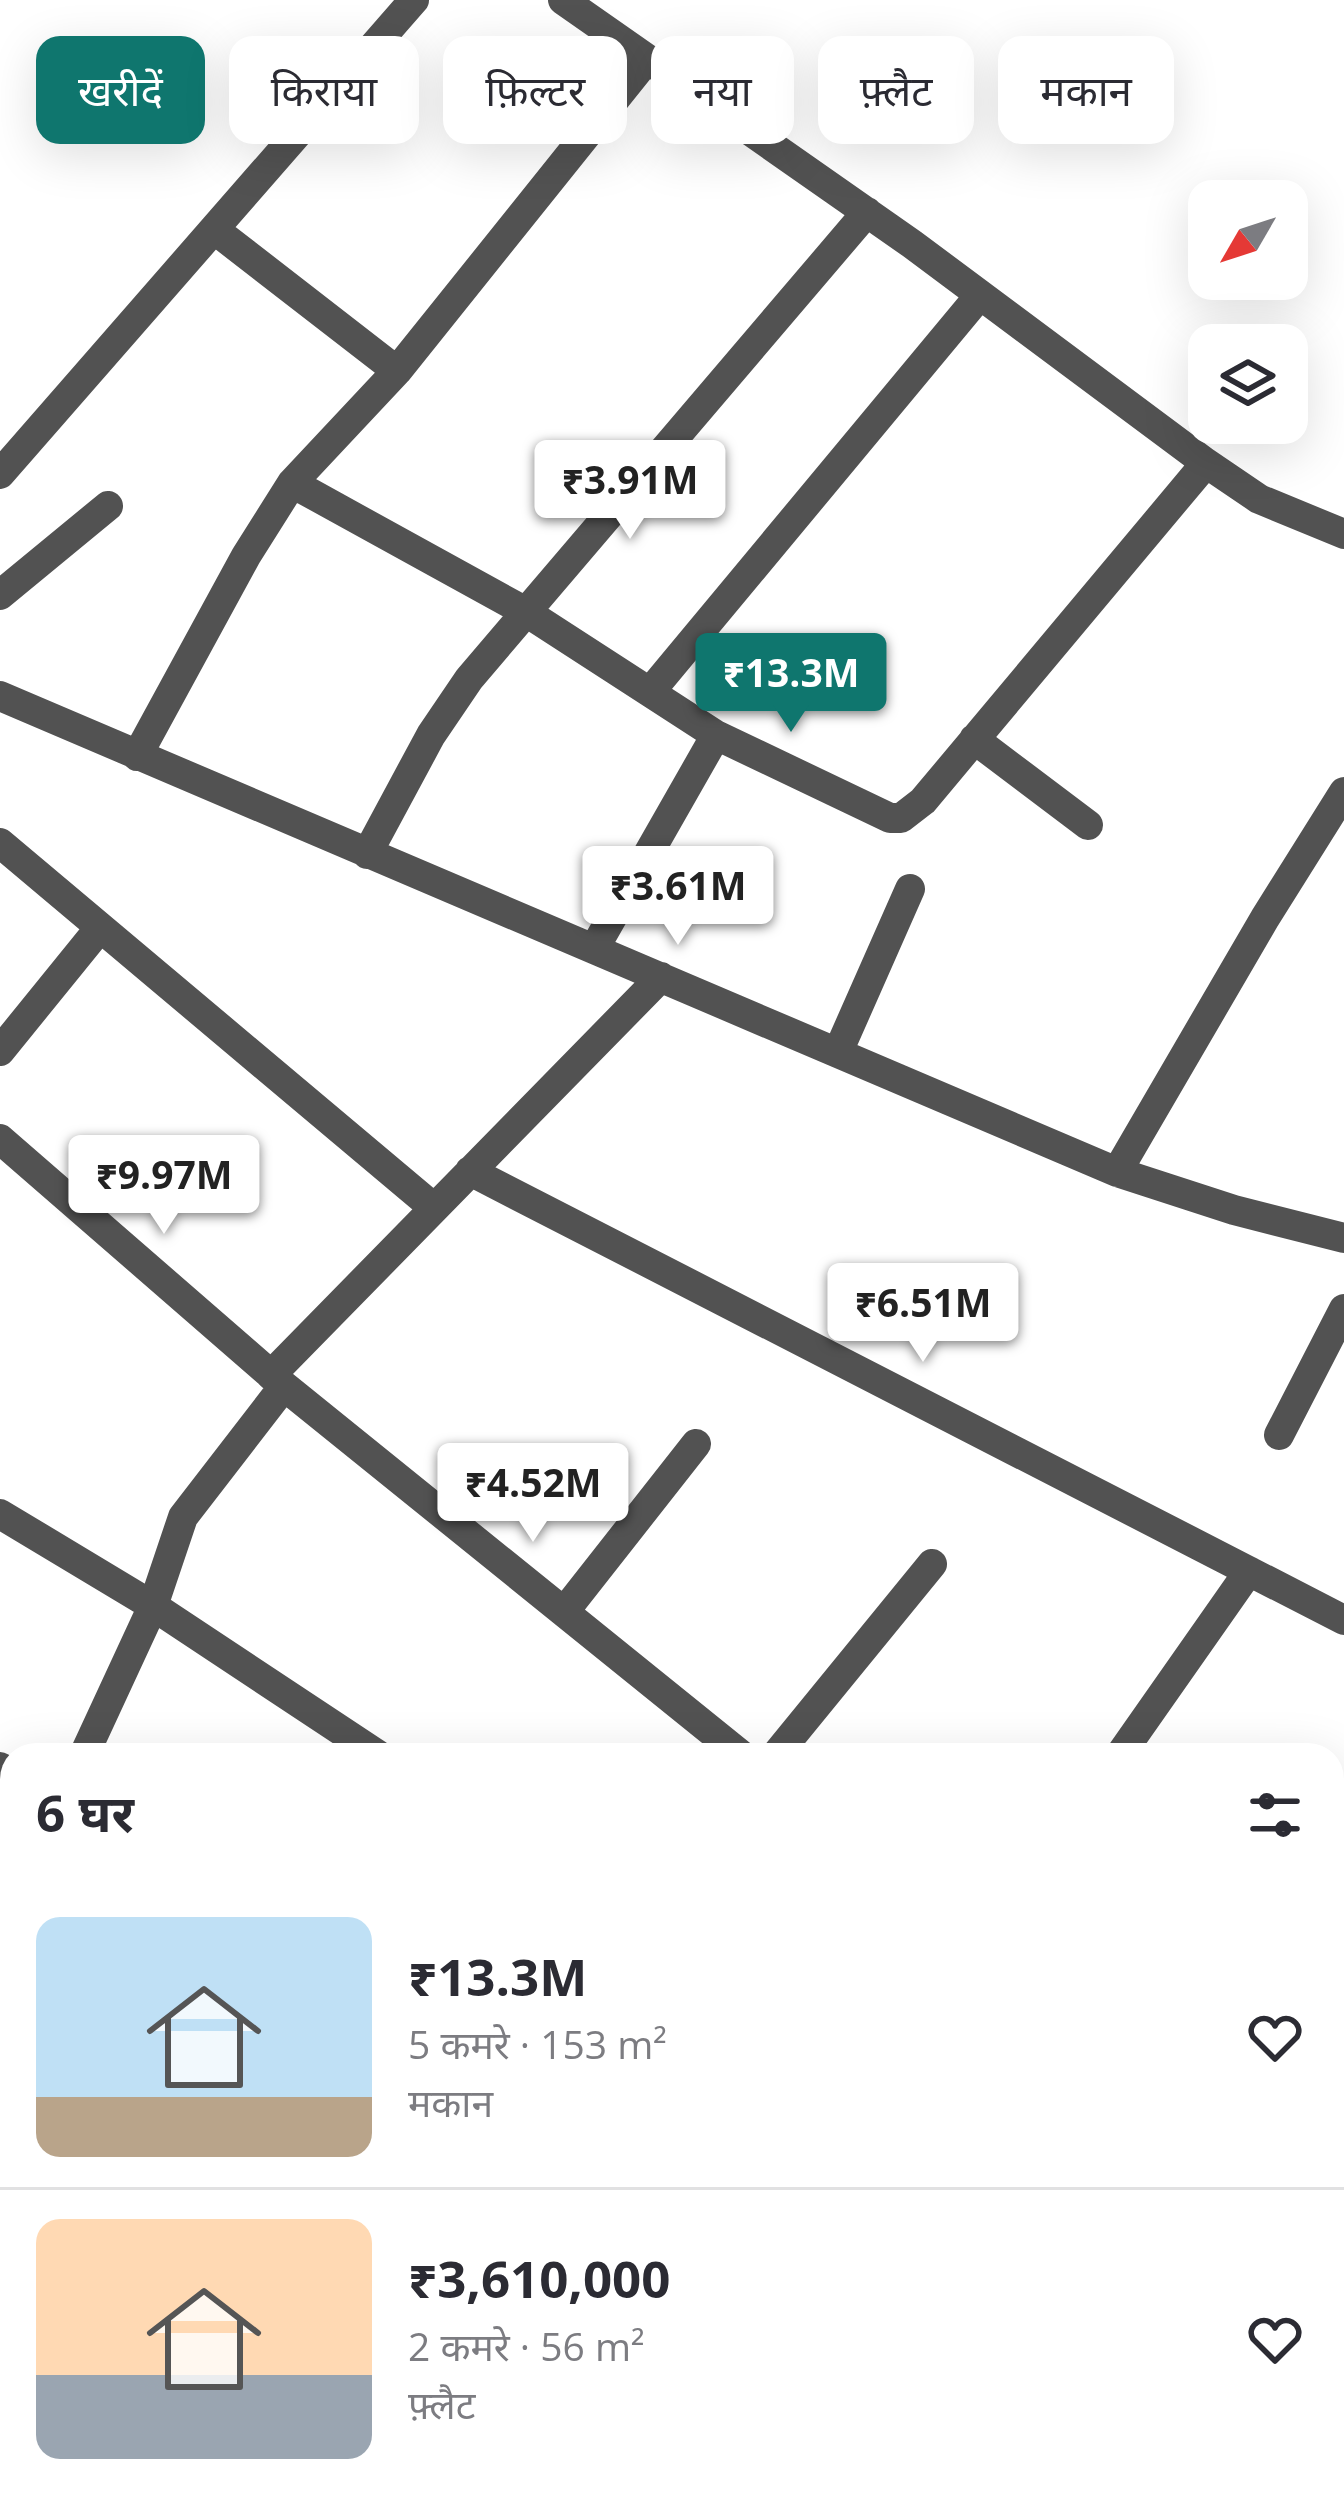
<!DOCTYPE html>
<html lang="hi">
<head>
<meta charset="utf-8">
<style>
	:root { --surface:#fff; --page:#f2f2f3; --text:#2b2b33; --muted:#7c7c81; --line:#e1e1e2; --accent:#0f766e }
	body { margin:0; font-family:"Open Sans","Noto Sans Devanagari",sans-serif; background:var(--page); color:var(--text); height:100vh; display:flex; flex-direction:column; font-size:45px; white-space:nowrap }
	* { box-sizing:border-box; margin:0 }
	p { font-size:39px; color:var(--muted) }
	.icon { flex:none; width:66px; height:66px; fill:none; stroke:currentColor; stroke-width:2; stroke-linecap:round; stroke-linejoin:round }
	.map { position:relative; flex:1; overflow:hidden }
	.details { position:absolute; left:0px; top:1743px; width:1344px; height:771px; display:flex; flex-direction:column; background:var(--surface); border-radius:36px 36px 0 0; box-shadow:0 12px 48px #0002 }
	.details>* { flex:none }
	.guide { position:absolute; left:36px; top:36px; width:1272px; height:108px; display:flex; gap:24px }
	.needle { width:78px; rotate:231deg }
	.fabs { position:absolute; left:1188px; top:180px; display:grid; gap:24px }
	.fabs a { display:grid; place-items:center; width:120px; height:120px; border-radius:24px; background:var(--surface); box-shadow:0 12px 48px #0002; font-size:60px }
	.price { position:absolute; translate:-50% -102px; padding:0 27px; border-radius:12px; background:#fff; color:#222; font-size:39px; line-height:78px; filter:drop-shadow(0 3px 6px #0008) }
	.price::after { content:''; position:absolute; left:50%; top:72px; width:36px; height:27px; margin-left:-18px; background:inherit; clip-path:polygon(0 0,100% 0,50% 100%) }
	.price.current { background:var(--accent); color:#fff }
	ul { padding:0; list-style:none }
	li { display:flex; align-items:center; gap:36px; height:300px; padding:0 36px }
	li+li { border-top:3px solid var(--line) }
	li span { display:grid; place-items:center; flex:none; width:336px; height:240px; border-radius:24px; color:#555 }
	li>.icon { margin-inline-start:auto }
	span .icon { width:144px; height:144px; fill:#fffc; stroke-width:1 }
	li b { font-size:51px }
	h2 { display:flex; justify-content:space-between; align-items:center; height:144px; padding:0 36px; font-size:51px }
	.chip { padding:0 42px; border-radius:24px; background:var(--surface); box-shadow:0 12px 48px #0002; font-size:42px; line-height:108px }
	.chip.current { background:var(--accent); color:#fff }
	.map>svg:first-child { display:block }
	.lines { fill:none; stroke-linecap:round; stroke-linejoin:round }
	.minor { stroke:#525252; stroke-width:30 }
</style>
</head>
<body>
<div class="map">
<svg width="1344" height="2513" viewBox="0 0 1344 2513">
	<rect width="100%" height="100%" fill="#fff"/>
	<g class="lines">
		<path class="minor" d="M563,0L912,244L1206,463L1259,499L1344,534
			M215,230L397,371
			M0,474L414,0
			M292,483L526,612L716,735L890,818H901L923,801L1206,463
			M0,595L108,506
			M650,692L980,295
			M0,696L1117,1172L1234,1210L1344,1238
			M974,739L1088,825
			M137,756L246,556L292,483L397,371L647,59
			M0,843L434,1208
			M367,854L431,735L469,679L867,212
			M594,949L716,735
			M0,1051L99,929
			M838,1052L910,889
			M0,1139L284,1386L741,1755
			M470,1171L1344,1620
			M1117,1172L1265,918L1344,792
			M271,1375L661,977
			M1279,1435L1344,1309
			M0,1514L153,1606L378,1755
			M564,1612L696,1444
			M84,1755L153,1606L183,1517L284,1386
			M776,1755L932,1564
			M1120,1755L1249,1571
			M0,1767L12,1775
			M0,1900L12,1881
			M1332,2169L1344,2177
			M0,2273L12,2282
			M1332,2357L1344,2341
			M340,2502L356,2513
			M1192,2502L1208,2513
			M211,2513L219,2502
			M437,2513L444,2502
			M782,2513L789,2502
			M1127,2513L1138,2502"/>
	</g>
</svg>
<div class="fabs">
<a><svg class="needle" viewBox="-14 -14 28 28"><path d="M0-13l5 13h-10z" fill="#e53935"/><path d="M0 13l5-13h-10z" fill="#7c7c81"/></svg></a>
<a><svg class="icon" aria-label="layers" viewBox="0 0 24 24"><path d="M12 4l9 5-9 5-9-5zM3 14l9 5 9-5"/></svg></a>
</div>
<b class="price" style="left:630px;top:542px">₹3.91M</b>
<b class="price current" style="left:791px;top:735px">₹13.3M</b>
<b class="price" style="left:678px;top:948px">₹3.61M</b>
<b class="price" style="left:164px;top:1237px">₹9.97M</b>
<b class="price" style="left:923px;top:1365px">₹6.51M</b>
<b class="price" style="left:533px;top:1545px">₹4.52M</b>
<div class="guide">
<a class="chip current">खरीदें</a>
<a class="chip">किराया</a>
<a class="chip">फ़िल्टर</a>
<a class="chip">नया</a>
<a class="chip">फ़्लैट</a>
<a class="chip">मकान</a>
</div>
<section class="details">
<h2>6 घर<svg class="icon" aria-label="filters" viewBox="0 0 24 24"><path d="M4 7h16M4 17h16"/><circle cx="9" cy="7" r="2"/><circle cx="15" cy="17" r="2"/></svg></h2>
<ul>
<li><span style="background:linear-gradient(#bfe0f5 75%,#b9a48a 0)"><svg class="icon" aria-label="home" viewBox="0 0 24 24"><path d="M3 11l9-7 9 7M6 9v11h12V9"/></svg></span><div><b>₹13.3M</b><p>5 कमरे · 153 m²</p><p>मकान</p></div><svg class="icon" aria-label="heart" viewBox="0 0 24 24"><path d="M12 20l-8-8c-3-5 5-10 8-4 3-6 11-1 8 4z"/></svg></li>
<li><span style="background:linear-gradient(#ffd9b3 65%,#9aa5b1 0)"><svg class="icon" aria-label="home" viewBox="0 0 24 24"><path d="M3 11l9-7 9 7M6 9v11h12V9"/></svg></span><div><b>₹3,610,000</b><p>2 कमरे · 56 m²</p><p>फ़्लैट</p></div><svg class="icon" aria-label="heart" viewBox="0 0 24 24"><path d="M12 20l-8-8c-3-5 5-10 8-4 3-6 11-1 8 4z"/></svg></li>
</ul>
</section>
</div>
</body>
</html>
